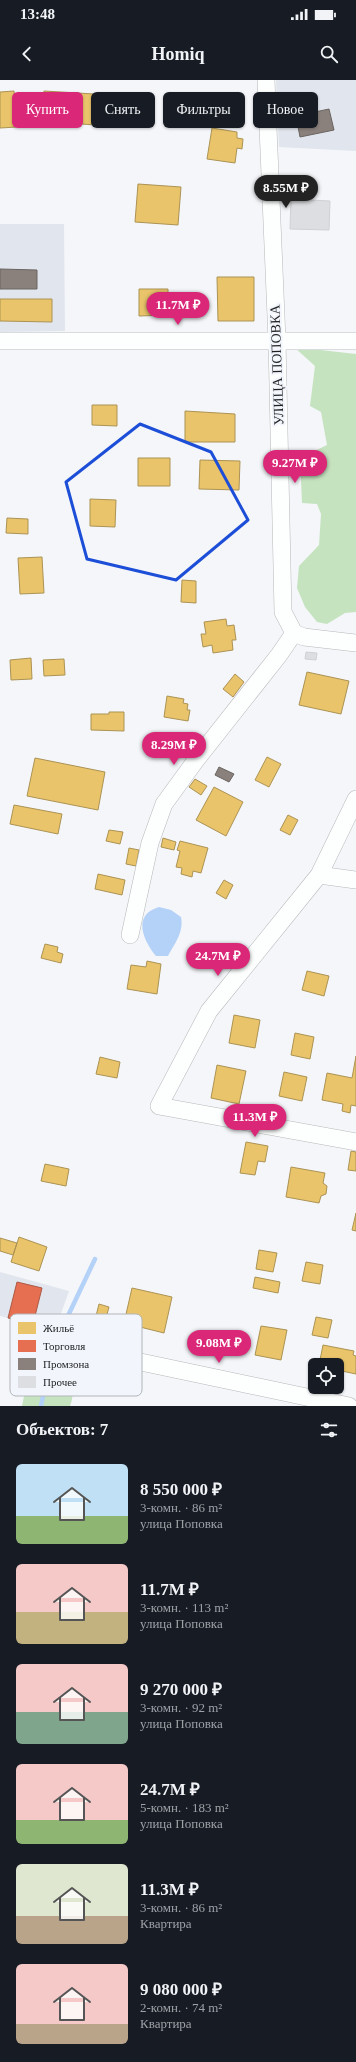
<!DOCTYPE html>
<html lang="ru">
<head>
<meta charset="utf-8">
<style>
	:root { --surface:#171b24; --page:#20242c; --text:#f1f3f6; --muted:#9ea1a6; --accent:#db2777 }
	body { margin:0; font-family:"Times New Roman",serif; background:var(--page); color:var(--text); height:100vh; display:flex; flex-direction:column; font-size:15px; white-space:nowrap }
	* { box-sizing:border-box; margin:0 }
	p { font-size:13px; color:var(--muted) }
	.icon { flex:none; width:22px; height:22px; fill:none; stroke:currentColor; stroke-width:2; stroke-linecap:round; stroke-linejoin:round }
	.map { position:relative; height:1326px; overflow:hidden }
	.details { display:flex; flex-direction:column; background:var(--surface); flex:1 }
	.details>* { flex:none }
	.top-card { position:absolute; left:12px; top:12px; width:332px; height:36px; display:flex; gap:8px }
	.fabs { position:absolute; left:308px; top:1278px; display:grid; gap:8px }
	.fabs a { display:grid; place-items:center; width:36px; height:36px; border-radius:6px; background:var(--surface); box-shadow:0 1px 3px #0004; font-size:20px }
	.price { position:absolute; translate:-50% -34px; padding:0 9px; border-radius:14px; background:var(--accent); color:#fff; font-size:13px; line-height:26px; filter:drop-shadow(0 1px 2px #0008) }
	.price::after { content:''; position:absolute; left:50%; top:24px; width:12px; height:9px; margin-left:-6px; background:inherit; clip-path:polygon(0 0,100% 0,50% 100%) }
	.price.selected { background:#222; color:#fff }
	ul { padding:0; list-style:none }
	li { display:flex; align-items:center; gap:12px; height:100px; padding:0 16px }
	li span { display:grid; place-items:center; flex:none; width:112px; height:80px; border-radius:6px; color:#555 }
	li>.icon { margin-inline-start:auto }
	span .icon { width:48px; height:48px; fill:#fffc; stroke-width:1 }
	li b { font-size:17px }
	h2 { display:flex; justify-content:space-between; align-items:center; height:48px; padding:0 16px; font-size:17px }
	.chip { padding:0 14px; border-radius:6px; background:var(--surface); box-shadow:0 1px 3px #0004; font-size:14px; line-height:36px }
	.chip.selected { background:var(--accent); color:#fff }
	.status { display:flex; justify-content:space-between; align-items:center; height:28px; padding:0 20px; background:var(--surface); direction:ltr }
	.status svg { height:11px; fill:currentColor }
	header { display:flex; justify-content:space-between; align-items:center; height:52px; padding:0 16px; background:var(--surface); font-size:18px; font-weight:600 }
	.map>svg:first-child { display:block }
	.built { fill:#e1e5ed }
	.green { fill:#c6e3c0 }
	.water { fill:#b4d1f8 }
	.homes { fill:#e9c46a; stroke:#ac9354 }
	.shops { fill:#e76f51; stroke:#ab5743 }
	.industry { fill:#8a817c; stroke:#6a6461 }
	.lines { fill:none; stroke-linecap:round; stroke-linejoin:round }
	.stream { stroke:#b4d1f8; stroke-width:4.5 }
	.building { fill:#dddee1; stroke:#cfd1d3 }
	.minor-casing { stroke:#b7b8ba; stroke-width:18 }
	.minor { stroke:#fdfefe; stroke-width:17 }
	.marked { fill:none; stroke:#1d4ed8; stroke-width:3; stroke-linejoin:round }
	.labels { text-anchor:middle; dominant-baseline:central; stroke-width:4; stroke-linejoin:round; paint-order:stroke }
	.street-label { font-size:14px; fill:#1e2022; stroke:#f2f5fb }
	.key { fill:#f2f5fb; stroke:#b2b5ba; stroke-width:1 }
	.key-label { font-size:11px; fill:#1e2022 }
</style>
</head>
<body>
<div class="status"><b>13:48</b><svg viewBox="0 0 49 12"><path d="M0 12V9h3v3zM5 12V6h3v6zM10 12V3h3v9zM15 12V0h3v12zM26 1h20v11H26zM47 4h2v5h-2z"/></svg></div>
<header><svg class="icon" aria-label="back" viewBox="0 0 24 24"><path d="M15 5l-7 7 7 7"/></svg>Homiq<svg class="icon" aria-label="search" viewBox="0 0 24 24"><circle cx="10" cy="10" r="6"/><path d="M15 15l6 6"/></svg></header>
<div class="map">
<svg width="356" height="1326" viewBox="0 0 356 1326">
	<rect width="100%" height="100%" fill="#f4f6f9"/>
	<path class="built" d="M276,0H356V71L279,67Z
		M0,144H64L65,251L0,252Z
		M0,1192L69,1211L55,1250L0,1236Z"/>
	<path class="green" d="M294,267L356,274V532L345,533L327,544L317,542L305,527L297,508L299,486L319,465L321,434L317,424L302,423L300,378L327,365L321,332L310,326L315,286Z
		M66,1282C71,1297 76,1311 70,1326H22L26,1306Z"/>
	<path class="water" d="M159,827L171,830L181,837C184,852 175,863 168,876H156C143,860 132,835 159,827Z"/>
	<path class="homes" d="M14,11L17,47L0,48V12Z
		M44,11L111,15L108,46L42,41Z
		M212,48L237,52V58L243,59L242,69L237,68L235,83L207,79Z
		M138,104L181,107L178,145L135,142Z
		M217,197H254V241H218Z
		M139,209H168V235L139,236Z
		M0,219H52V242L0,241Z
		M92,325H117V346L92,345Z
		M185,331L235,334V362H185Z
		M138,378H170V406H138Z
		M200,380L240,381L239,410L199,409Z
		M90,419L116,420L115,447L90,446Z
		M7,438L28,439V454L6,453Z
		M42,477L44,513L20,514L18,478Z
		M182,500L196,501V523L181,522Z
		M226,539L227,546L234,545L236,560H232L233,570L213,573L212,565L203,567L201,554H206L204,542Z
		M31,578L32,599L11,600L10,580Z
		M64,579L65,595L44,596L43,580Z
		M307,592L349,601L341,634L299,625Z
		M235,594L244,602L233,617L223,609Z
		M167,616L184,619L183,623L188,624L187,630H190L188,641L164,637Z
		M109,632H124V651L91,650V634H109Z
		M267,677L281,684L269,707L255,700Z
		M35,678L105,692L98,730L27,716Z
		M195,699L207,706L201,715L189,707Z
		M214,707L243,722L226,756L196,740Z
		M14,725L62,734L58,754L10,744Z
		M288,735L298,740L290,755L280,750Z
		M109,750L123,752L120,764L106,761Z
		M163,758L176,762L174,770L161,767Z
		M180,761L208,768L201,793L193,791L192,797L181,794L182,788L176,787L180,771L177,770Z
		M129,768L139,770L136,786L126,784Z
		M98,794L125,800L122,815L95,809Z
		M224,800L233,805L226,819L216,813Z
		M45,864L58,867L57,872L63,874L61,883L41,878Z
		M147,881L161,884L157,914L127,909L131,885L146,887Z
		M307,891L329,896L324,916L302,910Z
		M234,935L260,940L255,968L229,963Z
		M295,953L314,957L310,979L291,975Z
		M356,976V1026L351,1025L350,1033L342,1031L343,1024L322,1020L327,993L352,998Z
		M100,977L120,982L117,998L96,994Z
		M217,985L246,991L239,1024L211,1018Z
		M284,992L307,997L302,1021L279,1016Z
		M246,1062L268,1066L265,1082L258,1081L255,1095L240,1093Z
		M351,1071L356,1072V1091L348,1090Z
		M45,1084L69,1089L66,1106L41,1101Z
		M291,1087L325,1093L323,1103L327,1106L326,1114L321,1116L319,1123L286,1117Z
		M356,1133V1151L352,1150Z
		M19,1157L47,1167L39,1191L11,1182Z
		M0,1158L17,1163L13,1175L0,1171Z
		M259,1170L277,1173L273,1192L256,1189Z
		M306,1182L323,1185L320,1204L302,1201Z
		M255,1197L280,1202L278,1213L253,1208Z
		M132,1208L172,1217L164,1253L124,1243Z
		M99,1224L109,1227L106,1238L96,1236Z
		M316,1237L332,1240L328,1258L312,1255Z
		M261,1246L287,1250L281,1280L255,1275Z
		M323,1265L354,1271L353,1275L356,1276V1294L337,1290V1285H319Z"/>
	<path class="shops" d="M17,1202L42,1208L33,1244L8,1238Z"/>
	<path class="industry" d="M329,29L334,50L300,57L296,36Z
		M0,189L37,190V209H0Z
		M219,687L234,694L229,702L215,695Z"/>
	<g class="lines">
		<path class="stream" d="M41,1326L46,1301L66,1240L95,1179"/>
	</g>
	<path class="building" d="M291,119L330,121L329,150L290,149Z
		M306,572L317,573L316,580L305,579Z"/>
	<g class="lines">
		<defs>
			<path id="minor" d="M266,0L277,260L283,532L294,553
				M0,261H356
				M294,553L304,557L356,563
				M356,719L319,795L209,931L159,1026L356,1062
				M319,795L356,800
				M130,855L150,763L164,724L196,680L279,575L294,553
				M84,1270L349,1326"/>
		</defs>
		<use href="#minor" class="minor-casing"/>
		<use href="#minor" class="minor"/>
	</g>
	<path class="marked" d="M140,344L211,372L248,440L176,500L87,479L66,402Z"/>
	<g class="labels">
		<g class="street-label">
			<text transform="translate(277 285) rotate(-92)">УЛИЦА ПОПОВКА</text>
		</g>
	</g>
	<rect x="10" y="1234" width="132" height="82" rx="6" class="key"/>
	<rect x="18" y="1242" width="18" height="12" fill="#e9c46a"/>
	<rect x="18" y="1260" width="18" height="12" fill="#e76f51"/>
	<rect x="18" y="1278" width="18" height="12" fill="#8a817c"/>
	<rect x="18" y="1296" width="18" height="12" fill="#dddee1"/>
	<g class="key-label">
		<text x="43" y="1252">Жильё</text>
		<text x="43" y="1270">Торговля</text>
		<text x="43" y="1288">Промзона</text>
		<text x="43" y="1306">Прочее</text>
	</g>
</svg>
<div class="fabs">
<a><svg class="icon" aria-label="locate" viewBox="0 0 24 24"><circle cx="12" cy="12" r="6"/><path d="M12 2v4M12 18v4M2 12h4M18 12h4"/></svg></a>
</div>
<b class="price selected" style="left:286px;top:129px">8.55M ₽</b>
<b class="price" style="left:178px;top:246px">11.7M ₽</b>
<b class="price" style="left:295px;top:404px">9.27M ₽</b>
<b class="price" style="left:174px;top:686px">8.29M ₽</b>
<b class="price" style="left:218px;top:897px">24.7M ₽</b>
<b class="price" style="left:255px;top:1058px">11.3M ₽</b>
<b class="price" style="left:219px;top:1284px">9.08M ₽</b>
<div class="top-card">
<a class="chip selected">Купить</a>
<a class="chip">Снять</a>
<a class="chip">Фильтры</a>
<a class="chip">Новое</a>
</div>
</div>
<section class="details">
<h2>Объектов: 7<svg class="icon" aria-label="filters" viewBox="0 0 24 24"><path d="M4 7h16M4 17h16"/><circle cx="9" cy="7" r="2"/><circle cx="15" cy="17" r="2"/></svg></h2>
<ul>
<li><span style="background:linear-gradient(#bfe0f5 65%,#8fb573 0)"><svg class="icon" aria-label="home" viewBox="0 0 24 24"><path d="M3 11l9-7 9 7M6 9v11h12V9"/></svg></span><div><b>8 550 000 ₽</b><p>3-комн. · 86 m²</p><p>улица Поповка</p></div></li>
<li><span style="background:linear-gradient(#f6c9c9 60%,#c2b280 0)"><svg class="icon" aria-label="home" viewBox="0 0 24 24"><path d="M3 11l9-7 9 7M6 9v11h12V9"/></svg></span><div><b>11.7M ₽</b><p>3-комн. · 113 m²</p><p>улица Поповка</p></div></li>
<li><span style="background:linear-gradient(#f6c9c9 60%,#7fa58c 0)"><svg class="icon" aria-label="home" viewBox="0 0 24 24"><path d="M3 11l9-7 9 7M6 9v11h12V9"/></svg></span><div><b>9 270 000 ₽</b><p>3-комн. · 92 m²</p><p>улица Поповка</p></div></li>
<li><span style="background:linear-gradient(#f6c9c9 70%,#8fb573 0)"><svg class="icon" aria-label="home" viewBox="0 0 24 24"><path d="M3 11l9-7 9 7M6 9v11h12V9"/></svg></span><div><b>24.7M ₽</b><p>5-комн. · 183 m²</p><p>улица Поповка</p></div></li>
<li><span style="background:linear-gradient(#dfe7d0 65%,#b9a48a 0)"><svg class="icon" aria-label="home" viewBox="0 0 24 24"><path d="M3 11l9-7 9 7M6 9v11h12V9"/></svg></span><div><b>11.3M ₽</b><p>3-комн. · 86 m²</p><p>Квартира</p></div></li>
<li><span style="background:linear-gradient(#f6c9c9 75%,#b9a48a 0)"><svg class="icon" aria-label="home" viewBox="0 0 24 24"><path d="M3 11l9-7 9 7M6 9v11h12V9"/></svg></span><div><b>9 080 000 ₽</b><p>2-комн. · 74 m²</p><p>Квартира</p></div></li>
</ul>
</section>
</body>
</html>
